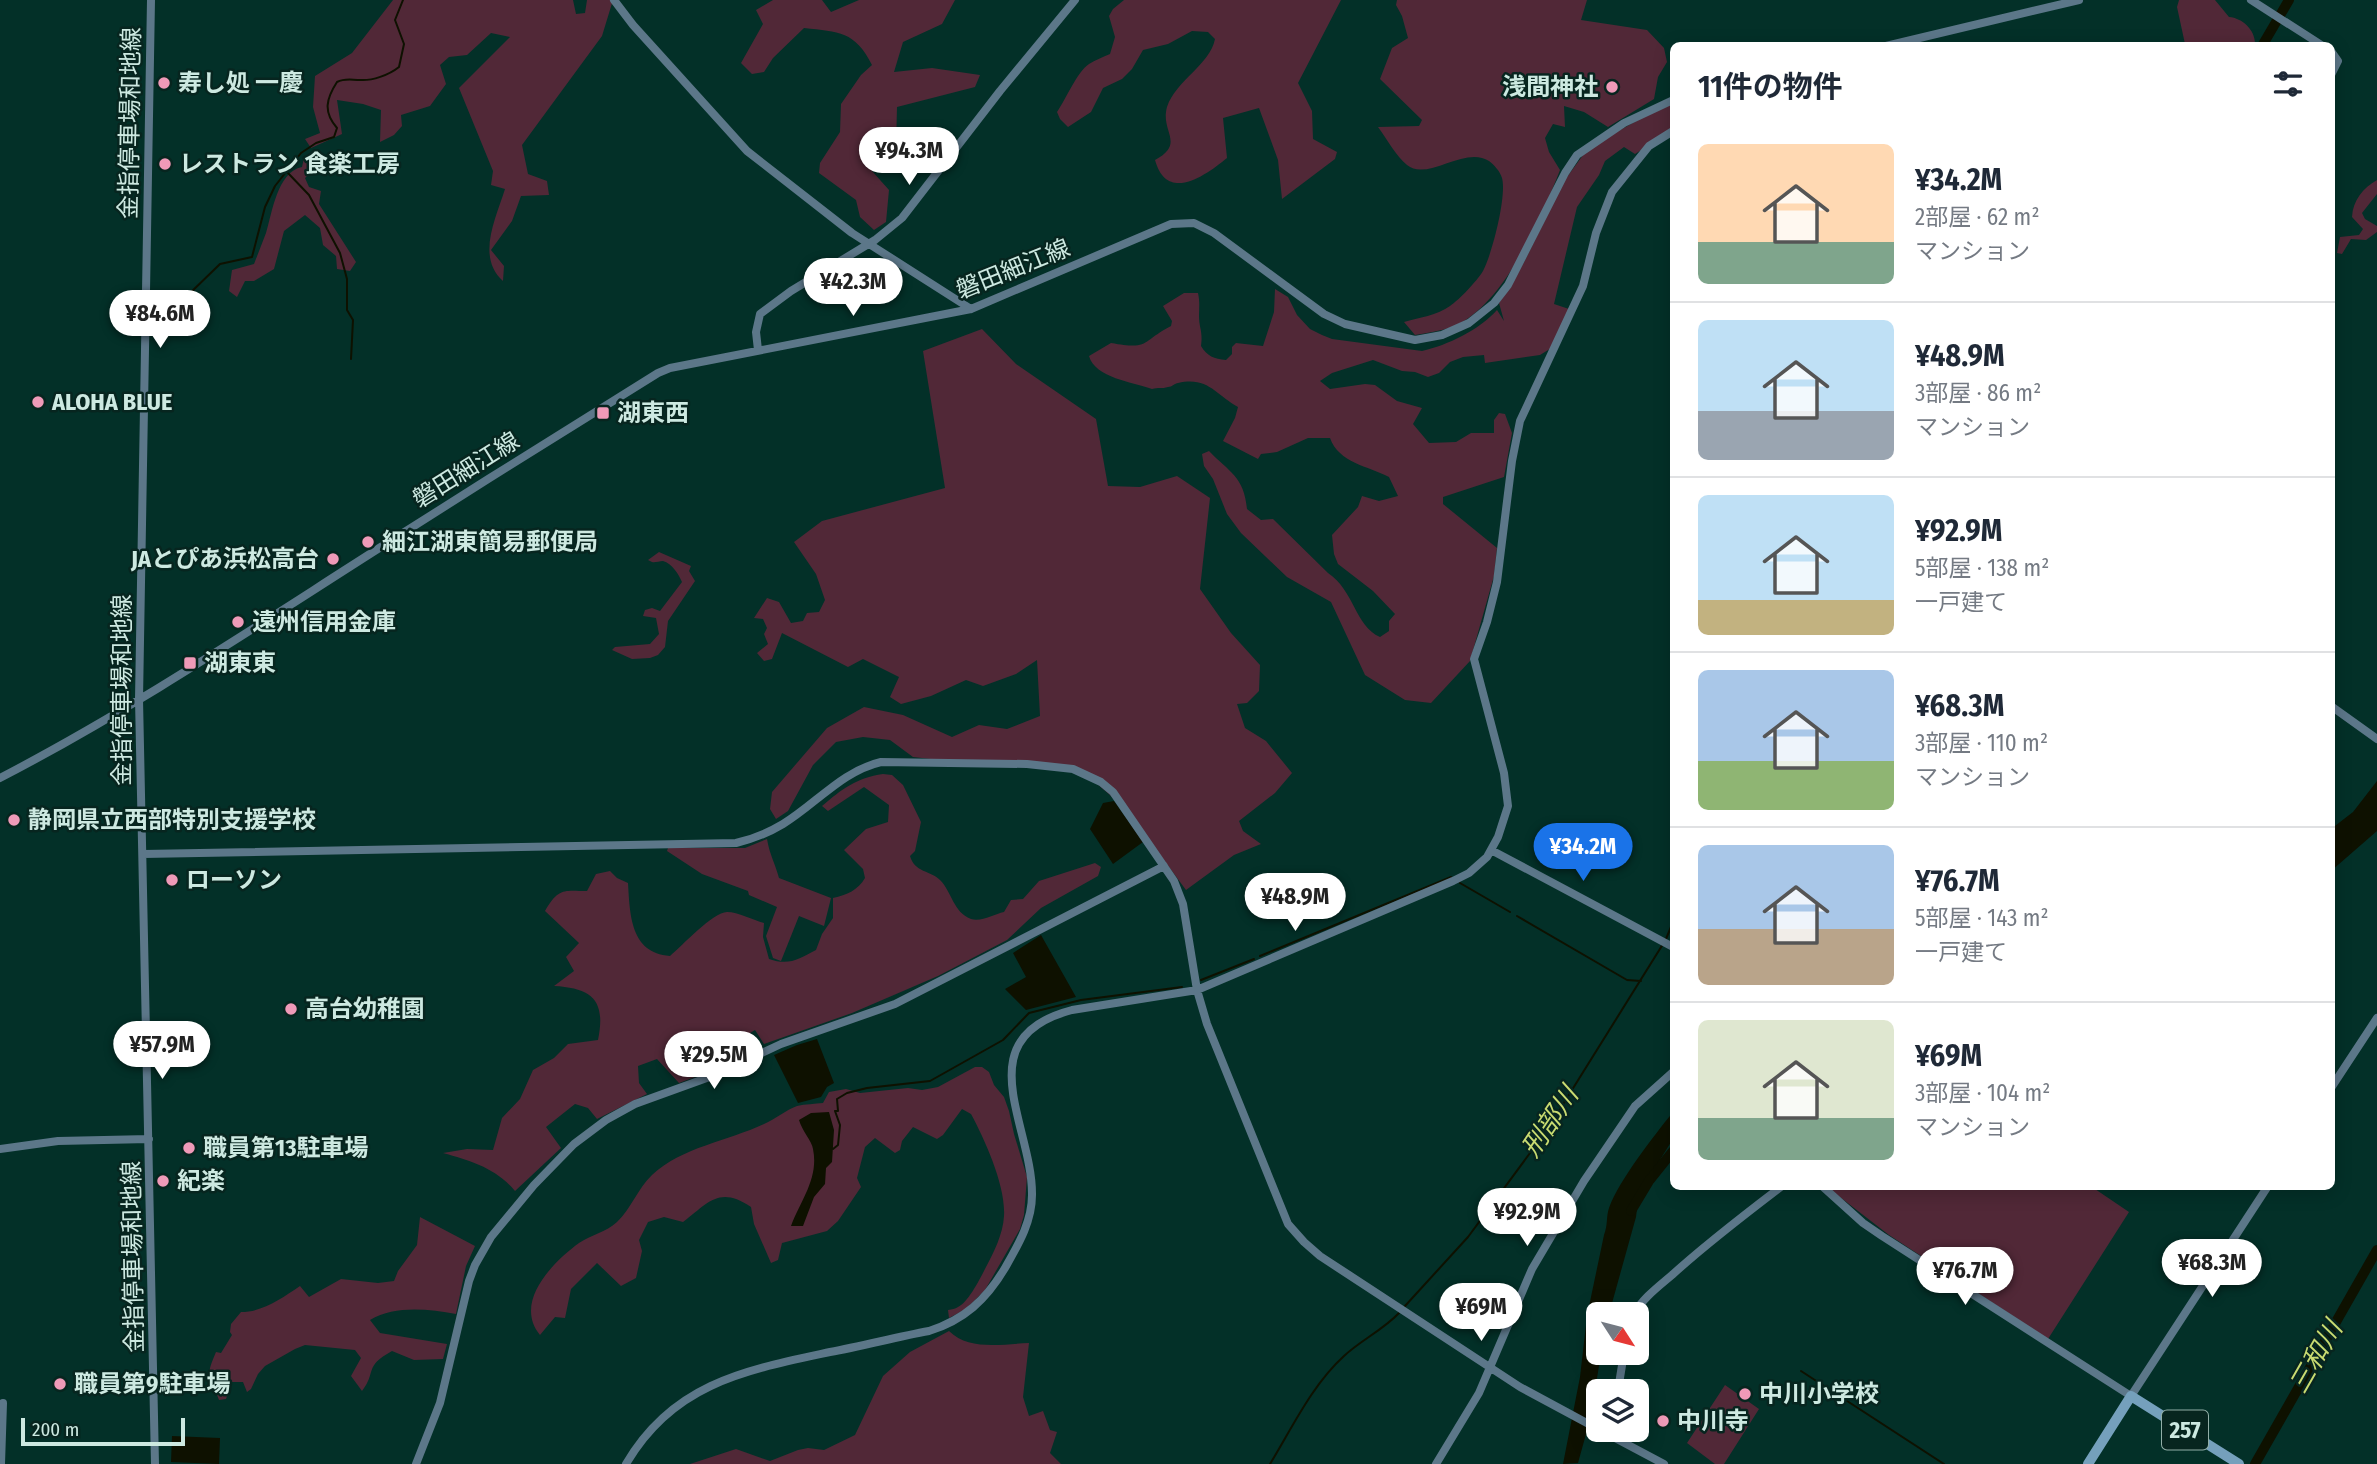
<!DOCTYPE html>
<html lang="ja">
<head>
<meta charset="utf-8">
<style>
	:root { --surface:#fff; --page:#f2f2f3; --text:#1f2937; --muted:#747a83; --line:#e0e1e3; --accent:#1a73e8 }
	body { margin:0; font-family:"Fira Sans Condensed","Noto Sans JP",sans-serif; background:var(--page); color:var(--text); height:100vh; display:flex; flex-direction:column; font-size:26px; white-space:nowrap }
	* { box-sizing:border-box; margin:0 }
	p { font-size:23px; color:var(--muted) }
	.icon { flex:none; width:38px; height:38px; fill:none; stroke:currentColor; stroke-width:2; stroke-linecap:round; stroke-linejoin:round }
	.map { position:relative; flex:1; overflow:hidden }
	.side { position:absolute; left:1670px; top:42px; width:665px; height:1148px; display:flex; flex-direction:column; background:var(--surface); border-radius:10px; box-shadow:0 4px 18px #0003 }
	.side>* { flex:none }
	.needle { width:46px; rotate:126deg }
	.buttons { position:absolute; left:1586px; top:1302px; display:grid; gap:14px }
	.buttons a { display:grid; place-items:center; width:63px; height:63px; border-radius:10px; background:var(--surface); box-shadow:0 4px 18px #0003; font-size:35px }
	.scale { position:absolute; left:21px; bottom:18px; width:164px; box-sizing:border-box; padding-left:7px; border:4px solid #cde9e1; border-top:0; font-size:19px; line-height:24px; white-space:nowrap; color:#cde9e1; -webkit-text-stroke:5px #07251f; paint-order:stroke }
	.price { position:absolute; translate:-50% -60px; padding:0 16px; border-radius:24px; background:#fff; color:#222; font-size:23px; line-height:46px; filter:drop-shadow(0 2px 4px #0008) }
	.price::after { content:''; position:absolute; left:50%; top:42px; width:21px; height:16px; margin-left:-10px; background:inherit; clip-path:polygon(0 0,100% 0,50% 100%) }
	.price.on { background:var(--accent); color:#fff }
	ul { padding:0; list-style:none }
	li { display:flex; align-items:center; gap:21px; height:175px; padding:0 28px }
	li+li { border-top:2px solid var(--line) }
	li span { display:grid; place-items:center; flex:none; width:196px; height:140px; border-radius:10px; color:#555 }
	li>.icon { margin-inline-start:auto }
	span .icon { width:84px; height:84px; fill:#fffc; stroke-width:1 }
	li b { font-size:30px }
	h2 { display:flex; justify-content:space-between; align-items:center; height:84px; padding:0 28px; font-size:30px }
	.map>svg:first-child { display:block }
	.green { fill:#512837 }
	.water { fill:#0e1100 }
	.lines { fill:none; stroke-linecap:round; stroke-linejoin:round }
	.stream { stroke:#0e1100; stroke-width:2 }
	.river { stroke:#0e1100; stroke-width:10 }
	.secondary { stroke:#5c7789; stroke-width:8 }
	.highway { stroke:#75a0bc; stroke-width:10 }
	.poi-dot { fill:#ef9ab8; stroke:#07251f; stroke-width:2.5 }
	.labels { text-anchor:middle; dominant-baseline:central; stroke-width:5; stroke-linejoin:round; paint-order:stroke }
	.shield { fill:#07251f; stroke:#92aea7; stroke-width:2 }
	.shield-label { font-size:23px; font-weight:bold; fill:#cde9e1 }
	.poi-label { font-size:24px; font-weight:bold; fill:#cde9e1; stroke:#07251f; text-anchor:start }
	.street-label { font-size:24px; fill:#cde9e1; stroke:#07251f }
	.water-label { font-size:26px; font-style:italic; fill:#c9db71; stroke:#07251f }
</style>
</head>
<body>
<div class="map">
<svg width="2377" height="1464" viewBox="0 0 2377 1464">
	<rect width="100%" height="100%" fill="#033028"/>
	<path class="green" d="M393,0H573L576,14L585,13L587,0H613L602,36L522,145L528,174L547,181L549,195L521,196L512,221L491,250L504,266L503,281C476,257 496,218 505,189L491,185L493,171L459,88L510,37L491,33L467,55L449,57L440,65L446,84L430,106L401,115L402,126L394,135L380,142L381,110L363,104L337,100L342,134L311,148L305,139L320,133L313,107L315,76L352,53Z
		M773,0H822L831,12L859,0H955L942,24L903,42L894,72L932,68L980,75L975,87L897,107L896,147L872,171L889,190L886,222L874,230L860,217L856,200L819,173L820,163L840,132L841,104L861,75L872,65C855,31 839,32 804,28L773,58L764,72L752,74L741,63L763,24L756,10Z
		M1124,0H1341L1298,83L1312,111L1313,139L1337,152L1335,159L1282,199L1278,160L1259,108L1223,118L1227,158C1205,176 1167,203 1155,160C1186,143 1160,132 1167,107C1176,80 1210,65 1215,39L1208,32L1192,31L1168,44L1143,50L1132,69L1122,79L1103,88L1091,112L1068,127L1060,119L1057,112C1066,99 1077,72 1089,64C1095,60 1103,57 1110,54L1115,37L1109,16L1113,9Z
		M1397,0H1587L1581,20L1647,30L1664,48L1667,62L1658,77L1654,99L1608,127L1584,112L1564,106L1565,127L1553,124L1545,138L1549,152L1560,170C1541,219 1503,307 1452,327C1440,331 1427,333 1415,335L1404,322C1418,318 1438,315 1450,306C1460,299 1476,282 1483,271C1492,254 1507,196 1502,178C1500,171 1494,165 1489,161C1465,145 1427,182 1407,165C1396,156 1387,139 1378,127L1419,126L1422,120L1380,79L1392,48L1408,38L1402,16L1396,5Z
		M2179,0H2215L2229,17C2243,18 2256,31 2255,45L2185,44L2177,7Z
		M1673,101V130L1635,154L1624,147L1605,161L1599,175L1577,207L1554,304L1572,310L1553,347L1540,355L1485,363L1484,355L1463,357L1450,362L1439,373L1428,377L1415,372L1402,371L1373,360L1332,373L1320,381L1330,389L1365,384L1375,385L1397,401L1422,408L1413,424L1429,443L1456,442L1471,433H1494V420L1499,413L1505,414L1512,433L1504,477L1443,497V504L1497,548L1494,576L1470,661L1431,703L1405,700L1365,675L1331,602L1287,577L1241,533L1227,514L1213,479L1204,466L1202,454L1209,451C1229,472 1244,476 1247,509L1261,520L1273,519L1328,573C1354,590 1355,626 1380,637L1389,631V621L1395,614L1373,591L1338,564L1334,554L1332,535L1358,507L1362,496L1379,501L1398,496L1389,477C1368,466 1339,463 1330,438H1308L1277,452L1261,454L1258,459L1223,441L1235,418L1238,407C1216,395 1208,376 1178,383C1175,383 1172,387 1168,387C1162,389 1158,387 1152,389C1133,382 1095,378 1089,356L1111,343C1151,350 1140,342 1171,326L1172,321L1163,306L1184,293H1198C1200,302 1199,308 1199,316C1199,328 1203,331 1201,346C1207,356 1214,359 1226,360L1232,354V347L1236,343L1263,346L1274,312L1275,289L1288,297L1297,315L1310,329L1322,335L1332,339L1422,351C1448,345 1479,330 1497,310L1504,321L1499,303L1524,262L1564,181L1589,147Z
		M304,158L319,165L305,178L309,187L321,191L319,204L356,262L350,271L337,269L336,256L323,245L320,228L305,215L284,231L274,269L254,281H245L237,297L229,291L232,270L254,264C258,254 262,243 266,233C272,214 277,172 302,167Z
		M2377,180V194L2362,213L2365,219L2377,226V232L2366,240L2351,239L2342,254L2337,253L2340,237L2359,235L2363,229L2352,217C2353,200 2363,188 2377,180Z
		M982,329L1016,364L1096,419L1108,486L1140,487L1177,476L1210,498L1200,589L1231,633L1260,665L1259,691L1247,703L1237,704L1245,728L1266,741L1292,773L1275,793L1239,821L1243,831L1261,844L1234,855L1186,890L1126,809L1087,775L1041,766L974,764L913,757L890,740L863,737L836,742L813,765L788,811L776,819L770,809L772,792L827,728L864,707L903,715L952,737L979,725L1007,729L1040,716L1037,660L1016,674L983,686L966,680L931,696L901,704L890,697L899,677L863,659L848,667L782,633L772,659L764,661L757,653L768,644L764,634L767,628L763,619L754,618L767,598L779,602L791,623L803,621L807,613L819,612L825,600L816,574L794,542L822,521L945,488L923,351Z
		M659,552L691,566L689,571L695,581L668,621L665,647L658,655L650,658L632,659L612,650L615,647L650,644L659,634L656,618L643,616L645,610L652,608L660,611L682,582C679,575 672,563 663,561C659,561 655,563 652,562L648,560Z
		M883,774L892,775L903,785L921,822L915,851L910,856C915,873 930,870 940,880C952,892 953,912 971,919C982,922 994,914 1004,912L1011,900L1023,899L1039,881L1095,863L1101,867L1098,876L1041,908L1007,940L938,976L852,1013L764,1044L755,1030L700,1063L703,1074L679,1083L657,1059L638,1066L639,1083L647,1094L597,1119L588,1108L575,1104L546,1127L561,1148L515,1191C496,1168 471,1161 443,1153L467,1149L493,1150L502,1118L520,1099L533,1070L554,1058L568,1044L598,1040C606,1001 593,988 554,986L574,971L566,957L579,943L545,911C559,887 564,891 587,891L596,874L610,871L617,878L628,883C630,914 630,953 670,956C682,946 713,912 727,912C738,912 753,920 764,923L763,937L769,959C789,966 799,959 816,950L822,934L833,918V898C847,895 858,890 865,878L863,869L844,850L866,829L888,822L889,805L864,787L828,811L822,806C842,789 856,778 883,774Z
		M767,839C770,856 775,863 779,878L831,898L824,926L799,916L781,961L773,958L766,936L777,907L749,895L748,891L702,874L667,851L668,848H745Z
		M975,1067H982L989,1072L994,1085L1004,1097L1009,1111L1014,1134L1027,1177L1024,1215L1020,1229L985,1290L966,1309L949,1318L948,1310C952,1309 955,1309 958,1307C968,1303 981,1277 986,1267C994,1252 1003,1234 1004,1216C1006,1186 985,1140 971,1114L962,1109L943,1135L937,1139L913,1127L902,1141L900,1150L895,1153L875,1138L865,1147L857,1178L861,1187L838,1221L827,1231L782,1243L778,1260L771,1263L754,1224L751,1207C719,1185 708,1203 683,1222L664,1217L648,1222L639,1240L642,1251L636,1278L621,1286L597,1263L571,1289L565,1318L555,1317L540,1335C513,1302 553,1262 579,1243C591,1235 606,1232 617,1222C631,1209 638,1188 652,1175C682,1147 728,1141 764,1124C775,1119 786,1110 797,1106C805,1104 815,1104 823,1103L829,1092L846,1089L860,1093L908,1088L922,1090L938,1087Z
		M1827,1187H2092L2129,1212L2048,1339L1889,1235Z
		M420,1217L475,1246L466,1266L456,1314C428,1309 395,1305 370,1320L380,1333L447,1344L443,1359L414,1360L392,1351C363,1367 377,1372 362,1391L351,1376L361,1358L355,1350L305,1345L295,1349L265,1366L258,1374L251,1389L247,1392L243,1382H232L226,1399L219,1400C210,1375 204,1380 216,1352L221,1353L232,1335L230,1332L231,1324L241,1312C263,1312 282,1298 300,1286L309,1297L341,1279L378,1283L394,1281L398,1271L417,1245Z
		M949,1331C969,1351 1002,1344 1029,1343L1023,1397L1029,1416L1043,1411L1050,1430L1057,1432L1050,1453L1061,1464H690L736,1449L770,1461L798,1450L808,1448L824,1450L855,1435L883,1376L910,1352Z
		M1725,1385L1759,1409L1724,1464H1715L1687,1443Z"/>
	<path class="water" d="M2377,781V831L2331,871V829L2353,812Z
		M1114,801L1143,842L1113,864L1090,829L1103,803Z
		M1041,935L1076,997L1026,1010L1005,989L1026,977L1013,953Z
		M817,1039L834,1083L827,1087L821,1097L798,1103L774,1055L797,1045Z
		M829,1112L834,1130L832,1162L826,1168L825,1184L814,1197L803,1226H791C801,1200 819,1178 813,1149C812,1141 802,1131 799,1120L811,1113Z
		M1673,1112V1139L1639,1193L1636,1217L1609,1314H1598V1353H1601L1591,1416L1578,1463L1563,1464L1580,1377L1587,1316L1604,1235C1608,1225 1606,1217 1609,1208C1619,1180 1654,1136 1673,1112Z
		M172,1436L220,1438L219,1464L171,1462Z"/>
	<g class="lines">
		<path class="stream" d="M287,172L309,195L340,253L347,279V310L353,320L351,359
			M151,331L220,264L252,257L265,207L275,186L301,153L316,143L334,137L337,128C323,112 326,99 337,82C345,78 351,80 360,80C372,81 389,75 399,67L404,44L395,20L403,0
			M1460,883L1510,912
			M1517,916L1627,980L1641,981
			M1666,939L1673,922
			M1260,956L1451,877
			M1201,980L1254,959
			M833,1149L838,1145L840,1125L835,1111H838L837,1099L847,1093L867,1088L930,1081L1003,1040L1029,1013L1081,1000L1182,987
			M1405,1306L1468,1237L1547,1130L1663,944
			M1801,1371L1944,1464
			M1270,1464C1292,1428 1312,1385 1344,1356C1361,1340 1383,1330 1399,1313"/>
		<path class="river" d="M2262,46L2289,0
			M1631,1211L1649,1181L1673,1151
			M2255,1464L2377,1250"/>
		<path class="secondary" d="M151,0L139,699L155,1464
			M614,0L633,25L747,151L852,233L971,309
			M2251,0L2323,46
			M1886,46L2079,0
			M2331,51L2338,61L2331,75
			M758,350L756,332L760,314L791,291L875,240L902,218L1000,91L1075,0
			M2331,706L2377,739
			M0,778C133,709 258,625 384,545C475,487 566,430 658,373L670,368L971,309L1171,224L1194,223L1214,233L1324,314L1345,324L1415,340L1442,335L1469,323L1494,303L1508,285L1565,173L1577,155L1624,123L1673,100
			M1491,850L1673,947
			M143,854L736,843C753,839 768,833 783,824C816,804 842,771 881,762L1027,764L1073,769L1101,782L1113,792L1174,881L1183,904L1197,990L1207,1024L1288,1224L1304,1242L1320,1256L1520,1387L1598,1429
			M2331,1088L2377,1018
			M0,1149L58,1141L149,1139
			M1822,1186L1863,1223L1882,1236L2131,1396L2268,1186
			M1634,1314C1643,1298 1658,1287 1672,1275C1707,1243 1744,1215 1782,1186
			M1618,1390L1624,1353
			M1600,1430L1664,1464
			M1,1464L3,1403
			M416,1464L440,1403L469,1281L475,1265L491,1237L534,1185L574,1144L606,1120L635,1104L715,1075L781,1044L895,1004L1164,866
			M626,1464C673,1383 746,1370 830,1352C863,1346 896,1337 929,1331C964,1320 986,1300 1005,1268C1018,1245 1032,1222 1032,1195C1033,1126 965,1038 1072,1010L1197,990L1453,881L1469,873L1487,857L1498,837L1508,806L1504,773L1474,659L1487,622L1497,582L1512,461L1520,421L1583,286L1596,233L1612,192L1649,146L1673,131
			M1436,1464L1479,1393L1532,1269L1584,1181L1635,1106L1673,1072"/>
		<path class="highway" d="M2088,1464L2131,1396L2239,1464"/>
	</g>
	<g class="poi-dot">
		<circle cx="164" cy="83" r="7"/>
		<circle cx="1612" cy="87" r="7"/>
		<circle cx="165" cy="164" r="7"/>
		<circle cx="38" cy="402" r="7"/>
		<rect x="596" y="406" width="14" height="14" rx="3.5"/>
		<circle cx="368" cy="542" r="7"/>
		<circle cx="333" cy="559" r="7"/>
		<circle cx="238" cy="622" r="7"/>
		<rect x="183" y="656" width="14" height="14" rx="3.5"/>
		<circle cx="14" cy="820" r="7"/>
		<circle cx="172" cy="880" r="7"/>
		<circle cx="291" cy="1009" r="7"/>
		<circle cx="189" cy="1148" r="7"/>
		<circle cx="163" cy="1181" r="7"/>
		<circle cx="60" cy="1384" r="7"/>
		<circle cx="1745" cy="1394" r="7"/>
		<circle cx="1663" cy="1421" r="7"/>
	</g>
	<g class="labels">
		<rect class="shield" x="2162" y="1410.5" width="46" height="39" rx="5"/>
		<g class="shield-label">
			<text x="2185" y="1430">257</text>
		</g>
		<g class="poi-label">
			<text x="178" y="83">寿し処 一慶</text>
			<text x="1598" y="87" text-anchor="end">浅間神社</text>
			<text x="179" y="164">レストラン 食楽工房</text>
			<text x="52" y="402">ALOHA BLUE</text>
			<text x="617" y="413">湖東西</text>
			<text x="382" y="542">細江湖東簡易郵便局</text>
			<text x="319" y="559" text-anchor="end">JAとぴあ浜松高台</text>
			<text x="252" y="622">遠州信用金庫</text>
			<text x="204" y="663">湖東東</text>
			<text x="28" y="820">静岡県立西部特別支援学校</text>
			<text x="186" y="880">ローソン</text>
			<text x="305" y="1009">高台幼稚園</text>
			<text x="203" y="1148">職員第13駐車場</text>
			<text x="177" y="1181">紀楽</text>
			<text x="74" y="1384">職員第9駐車場</text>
			<text x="1759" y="1394">中川小学校</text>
			<text x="1677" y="1421">中川寺</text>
		</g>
		<g class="street-label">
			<text transform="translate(130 123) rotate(-89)">金指停車場和地線</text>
			<text transform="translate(1013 269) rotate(-22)">磐田細江線</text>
			<text transform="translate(466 470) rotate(-32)">磐田細江線</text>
			<text transform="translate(122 690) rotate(-90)">金指停車場和地線</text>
			<text transform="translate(133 1257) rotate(-91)">金指停車場和地線</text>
		</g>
		<g class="water-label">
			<text transform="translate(1550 1122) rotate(-56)">刑部川</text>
			<text transform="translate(2316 1357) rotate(-60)">三和川</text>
		</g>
	</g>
</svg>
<div class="buttons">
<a><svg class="needle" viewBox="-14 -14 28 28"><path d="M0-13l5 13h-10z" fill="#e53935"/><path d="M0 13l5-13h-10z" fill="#747a83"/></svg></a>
<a><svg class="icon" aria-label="layers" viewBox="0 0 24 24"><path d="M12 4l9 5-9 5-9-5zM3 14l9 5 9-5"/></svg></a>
</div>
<div class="scale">200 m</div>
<b class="price" style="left:909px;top:187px">¥94.3M</b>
<b class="price" style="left:853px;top:318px">¥42.3M</b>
<b class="price" style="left:160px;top:350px">¥84.6M</b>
<b class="price on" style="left:1583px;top:883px">¥34.2M</b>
<b class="price" style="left:1295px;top:933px">¥48.9M</b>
<b class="price" style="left:162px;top:1081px">¥57.9M</b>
<b class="price" style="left:714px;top:1091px">¥29.5M</b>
<b class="price" style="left:1527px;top:1248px">¥92.9M</b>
<b class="price" style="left:2212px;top:1299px">¥68.3M</b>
<b class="price" style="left:1965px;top:1307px">¥76.7M</b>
<b class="price" style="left:1481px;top:1343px">¥69M</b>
<section class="side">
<h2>11件の物件<svg class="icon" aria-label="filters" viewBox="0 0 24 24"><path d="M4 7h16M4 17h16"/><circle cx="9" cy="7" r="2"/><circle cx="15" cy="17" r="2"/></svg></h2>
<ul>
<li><span style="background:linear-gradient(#ffd9b3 70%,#7fa58c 0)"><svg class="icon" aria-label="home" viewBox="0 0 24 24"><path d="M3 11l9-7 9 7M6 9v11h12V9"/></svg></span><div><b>¥34.2M</b><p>2部屋 · 62 m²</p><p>マンション</p></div></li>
<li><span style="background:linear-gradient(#bfe0f5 65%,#9aa5b1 0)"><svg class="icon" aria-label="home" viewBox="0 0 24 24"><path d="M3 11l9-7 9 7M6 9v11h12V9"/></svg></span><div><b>¥48.9M</b><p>3部屋 · 86 m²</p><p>マンション</p></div></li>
<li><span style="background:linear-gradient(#bfe0f5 75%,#c2b280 0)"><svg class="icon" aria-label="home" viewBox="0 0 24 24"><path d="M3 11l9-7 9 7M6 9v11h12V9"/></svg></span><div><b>¥92.9M</b><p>5部屋 · 138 m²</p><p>一戸建て</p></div></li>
<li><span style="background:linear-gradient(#a9c7e8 65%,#8fb573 0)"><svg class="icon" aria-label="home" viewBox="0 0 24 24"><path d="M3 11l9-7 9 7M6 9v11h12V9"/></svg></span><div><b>¥68.3M</b><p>3部屋 · 110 m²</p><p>マンション</p></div></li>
<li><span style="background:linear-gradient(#a9c7e8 60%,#b9a48a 0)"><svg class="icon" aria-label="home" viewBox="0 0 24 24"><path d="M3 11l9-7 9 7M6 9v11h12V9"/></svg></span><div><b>¥76.7M</b><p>5部屋 · 143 m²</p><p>一戸建て</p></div></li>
<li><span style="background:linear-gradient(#dfe7d0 70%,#7fa58c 0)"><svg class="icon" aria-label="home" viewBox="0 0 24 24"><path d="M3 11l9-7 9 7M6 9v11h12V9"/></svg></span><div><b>¥69M</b><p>3部屋 · 104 m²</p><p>マンション</p></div></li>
</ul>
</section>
</div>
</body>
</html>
